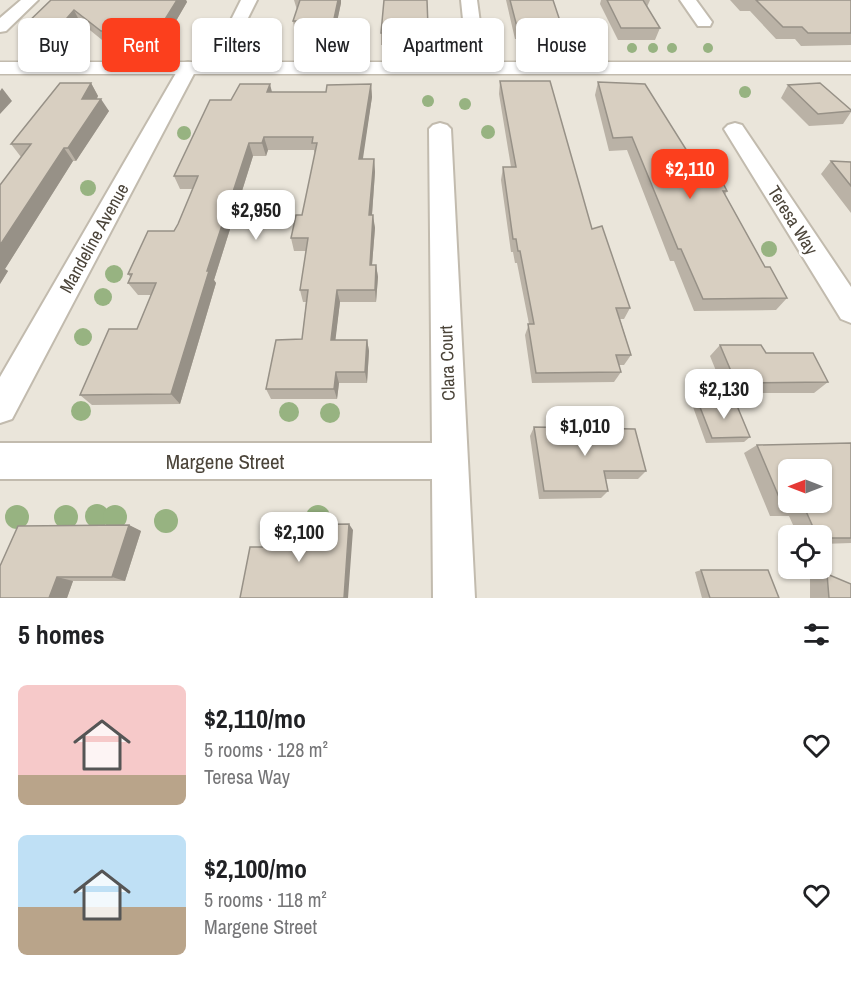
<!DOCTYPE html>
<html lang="en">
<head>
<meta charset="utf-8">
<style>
	:root { --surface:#fff; --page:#f6f6f6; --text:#202124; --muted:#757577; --accent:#fc3f1d }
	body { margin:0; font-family:"Archivo Narrow",sans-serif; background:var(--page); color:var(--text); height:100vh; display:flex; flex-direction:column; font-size:22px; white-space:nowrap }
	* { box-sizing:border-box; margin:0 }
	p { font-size:20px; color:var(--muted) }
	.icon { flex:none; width:33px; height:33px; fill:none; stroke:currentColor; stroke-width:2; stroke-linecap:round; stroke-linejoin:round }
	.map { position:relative; height:598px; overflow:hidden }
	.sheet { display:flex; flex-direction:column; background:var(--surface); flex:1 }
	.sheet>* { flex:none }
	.banner { position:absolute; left:18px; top:18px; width:816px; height:54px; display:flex; gap:12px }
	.needle { width:39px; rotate:270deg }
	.buttons { position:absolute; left:778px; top:459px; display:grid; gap:12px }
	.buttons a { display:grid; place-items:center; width:54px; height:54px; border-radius:9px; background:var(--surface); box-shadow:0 2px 4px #0004; font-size:30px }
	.price { position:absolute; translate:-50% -51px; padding:0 14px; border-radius:12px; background:#fff; color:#222; font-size:20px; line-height:39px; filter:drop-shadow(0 2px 3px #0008) }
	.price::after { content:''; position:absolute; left:50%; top:36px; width:18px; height:14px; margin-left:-9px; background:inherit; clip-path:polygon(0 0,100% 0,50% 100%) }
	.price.on { background:var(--accent); color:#fff }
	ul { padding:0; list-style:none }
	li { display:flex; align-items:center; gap:18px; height:150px; padding:0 18px }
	li span { display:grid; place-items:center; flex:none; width:168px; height:120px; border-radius:9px; color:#555 }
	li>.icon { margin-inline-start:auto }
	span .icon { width:72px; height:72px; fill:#fffc; stroke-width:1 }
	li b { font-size:26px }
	h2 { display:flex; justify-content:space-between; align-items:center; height:72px; padding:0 18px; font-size:26px }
	.chip { padding:0 21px; border-radius:9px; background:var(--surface); box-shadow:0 2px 4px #0004; font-size:21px; line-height:54px }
	.chip.on { background:var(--accent); color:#fff }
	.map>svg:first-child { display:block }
	.residential { fill:#eae5da; fill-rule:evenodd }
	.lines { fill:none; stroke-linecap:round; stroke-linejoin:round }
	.minor-casing { stroke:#c2bbae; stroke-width:4 }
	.tertiary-casing { stroke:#c2bbae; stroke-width:3 }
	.minor { fill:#fff; fill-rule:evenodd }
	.tertiary { fill:#fff; fill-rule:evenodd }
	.tree { fill:#97b381 }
	.wall { fill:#bab2a6 }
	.shaded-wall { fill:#979187 }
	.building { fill:#d8cfc1; stroke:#979187; stroke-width:1.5; fill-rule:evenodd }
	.labels { text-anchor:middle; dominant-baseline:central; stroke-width:6; stroke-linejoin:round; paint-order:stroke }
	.street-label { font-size:18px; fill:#4b4439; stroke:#fff }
	.near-street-label { font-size:21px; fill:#4b4439; stroke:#fff }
</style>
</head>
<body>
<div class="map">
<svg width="851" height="598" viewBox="0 0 851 598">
	<rect width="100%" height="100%" fill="#f6f3ec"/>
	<path class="residential" d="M0,0H851V598H0ZM789,470H822V502H789ZM789,536H822V568H789Z"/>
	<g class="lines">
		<defs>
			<path id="minor" d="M21,0H38L6,31L0,32V18Z
				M241,0H257L244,26L238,27L230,22Z
				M461,0H477L486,68L484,72H470L468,68Z
				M680,0H696L712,22L710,26H698Z
				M188,62L195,64L197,68L12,419L0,423V377L179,68L181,64Z
				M440,123L447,125L451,129L475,598H433L432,479H0V443H432L429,129L433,125Z
				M735,123L742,125L851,287V323L841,319L724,129L728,125Z"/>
			<path id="tertiary" d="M0,62H851V74H0Z"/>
		</defs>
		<use href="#minor" class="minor-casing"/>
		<use href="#tertiary" class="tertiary-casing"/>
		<use href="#minor" class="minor"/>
		<use href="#tertiary" class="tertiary"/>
	</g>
	<g class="tree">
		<circle cx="446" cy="25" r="5"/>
		<circle cx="632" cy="48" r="5"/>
		<circle cx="653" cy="48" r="5"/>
		<circle cx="672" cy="48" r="5"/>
		<circle cx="708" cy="48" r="5"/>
		<circle cx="409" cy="49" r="5"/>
		<circle cx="745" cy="92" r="6"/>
		<circle cx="428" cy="101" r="6"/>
		<circle cx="465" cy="104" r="6"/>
		<circle cx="488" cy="132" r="7"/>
		<circle cx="184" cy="133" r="7"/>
		<circle cx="88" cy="188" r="8"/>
		<circle cx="769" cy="249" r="8"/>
		<circle cx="114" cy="274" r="9"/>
		<circle cx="103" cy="297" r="9"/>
		<circle cx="83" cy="337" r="9"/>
		<circle cx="81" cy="411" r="10"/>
		<circle cx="289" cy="412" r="10"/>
		<circle cx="330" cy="413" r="10"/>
		<circle cx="97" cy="516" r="12"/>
		<circle cx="17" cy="517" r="12"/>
		<circle cx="66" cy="517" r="12"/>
		<circle cx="115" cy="517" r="12"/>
		<circle cx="318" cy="517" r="12"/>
		<circle cx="166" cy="521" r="12"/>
	</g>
	<path class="wall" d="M51,0H186L187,2L169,33H152L143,42L107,44L80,22L66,38H31L24,26Z
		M294,0H341V3L332,45H303L301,33H295L293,21L297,10Z
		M427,0L428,39H407V45H381V33Z
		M506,0H553L564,33L562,45H535L534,39H515Z
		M601,0H650L647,7L660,28L655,40H618L600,4Z
		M730,0H851V45L801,46L795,39H776L750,11H740Z
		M500,81L592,229L630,308L624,319H620L631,355L624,365H619L621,372L614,382L532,383L525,335L529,324L517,263H515L513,252H511L501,180L503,167H511L499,94Z
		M598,82L692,159L727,191L725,195L765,267L787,298L776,310L694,311L674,261H670L627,150L609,151L595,95Z
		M91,83L98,96L97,99L109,111L76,161H73L5,269L8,271L0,284L21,157L11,144Z
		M371,84L372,97L362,159H374L375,172L372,215L375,228L372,265H376L378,277L376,302H340L335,340H367L369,351L367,383H339L337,399H271L266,389L302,339L306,302H303L300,290L306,251H294L291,238L302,215L315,155L314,150H268L266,156H253L214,280L216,283L180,404L92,405L80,395L137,329L151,295H138L128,283L131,278L128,274L174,231L178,224L193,189H180L174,176L231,100L272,92H326Z
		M788,85L851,110V112L843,124L809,126L781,98Z
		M831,161L851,162V213L821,174Z
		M720,345L766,353L828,382L814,393H725L710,356Z
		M698,402L750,437L744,442L706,443L693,407Z
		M534,427L646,471L638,479H606L608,491L601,498L539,499L530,436Z
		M851,443V543L822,544V536H798L789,516H770L744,453L757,445Z
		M129,525L141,531L125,581H73L67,598H0Z
		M701,570L779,598H702L695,572Z
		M827,574L851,598H810V579Z"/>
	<path class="shaded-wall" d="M177,0H186L187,2L169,33L164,21Z
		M338,0H341V3L332,45L331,33Z
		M74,10L80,22L66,38L60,26Z
		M147,21L152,33L143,42L138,30Z
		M91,83L98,96L90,111L82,99Z
		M270,84L273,96L267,92Z
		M371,84L372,97L361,172L359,159Z
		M2,88L12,101L0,114V91Z
		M101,99L109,111L76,161L68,148Z
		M264,137L268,150L266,156L262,143Z
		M249,143L253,156L214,280L216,283L180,404L171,394L207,271Z
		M64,148L73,161L5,269L8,271L0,284V245Z
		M374,159L375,172L371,228L369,215Z
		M373,215L375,228L371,277L370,265Z
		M376,265L378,277L376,302L375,290Z
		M337,290L340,302L334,352L331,340Z
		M367,340L369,351L367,383L365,372Z
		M336,372L339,383L337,399L334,389Z
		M349,524L353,530L348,598H344Z
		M129,525L141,531L125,581L112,577Z
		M57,577L73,581L67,598H49Z"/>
	<path class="building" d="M51,0H177L164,21H147L138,30L101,31L74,10L60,26H24Z
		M300,0H338L331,33H301L304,21H293Z
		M384,0H427L428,27H407V33H381Z
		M510,0H553L564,33H537L536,27H517Z
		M607,0H643L660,28H621Z
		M756,0H851V33H808L802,27H783Z
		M500,81H550L592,229L602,226L630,308H616L631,355H616L621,372L536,373L528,324H534L520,251H518L516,239H513L503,167H516Z
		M598,82L645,84L692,159H709L714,166L727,191H723L765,267H770L787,298L703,299L681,249H678L632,137L613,138Z
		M60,83H91L82,99H101L68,148H64L0,245V185L31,144H11Z
		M820,83L851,110V111L818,114L788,85Z
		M240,84H270L267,92H326L327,85L371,84L359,159H374L369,215H373L370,265H376L375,290H337L331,340H367L365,372H336L334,389H266L276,340L302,339L308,290H300L308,238H291L296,215H302L317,143H312L313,137H264L262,143H249L207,271H209L171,394L80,395L109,329H137L156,283H128L132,274H128L148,231H174L178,224L198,176H174L210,100H231Z
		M831,161L851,162V186Z
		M720,345H761L766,353H813L828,382L736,383Z
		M735,401L750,437L712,438L698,402Z
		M534,427L635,429L646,471H604L608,491H544Z
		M851,443V538H822V536H817L805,509H784L757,445ZM789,470H822V502H789Z
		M349,524L344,598H240L250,547H266L270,525Z
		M129,525L112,577H57L49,598H0V566L18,526Z
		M701,570H768L779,598H710Z
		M827,574L851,584V598H829Z"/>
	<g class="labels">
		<g class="street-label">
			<text transform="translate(793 220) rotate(58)">Teresa Way</text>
			<text transform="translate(94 238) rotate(-61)">Mandeline Avenue</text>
			<text transform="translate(447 363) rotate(-92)">Clara Court</text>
		</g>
		<g class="near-street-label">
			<text x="225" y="461">Margene Street</text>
		</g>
	</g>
</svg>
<div class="buttons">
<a><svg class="needle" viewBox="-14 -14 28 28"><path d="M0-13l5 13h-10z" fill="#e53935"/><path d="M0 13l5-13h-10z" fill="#757577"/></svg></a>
<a><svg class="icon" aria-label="locate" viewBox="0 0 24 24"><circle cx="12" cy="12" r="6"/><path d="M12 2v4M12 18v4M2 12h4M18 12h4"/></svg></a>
</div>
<b class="price on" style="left:690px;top:200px">$2,110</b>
<b class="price" style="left:256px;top:241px">$2,950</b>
<b class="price" style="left:724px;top:420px">$2,130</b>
<b class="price" style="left:585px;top:457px">$1,010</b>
<b class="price" style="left:299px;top:563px">$2,100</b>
<div class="banner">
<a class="chip">Buy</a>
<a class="chip on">Rent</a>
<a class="chip">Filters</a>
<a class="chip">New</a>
<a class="chip">Apartment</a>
<a class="chip">House</a>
</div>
</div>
<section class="sheet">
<h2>5 homes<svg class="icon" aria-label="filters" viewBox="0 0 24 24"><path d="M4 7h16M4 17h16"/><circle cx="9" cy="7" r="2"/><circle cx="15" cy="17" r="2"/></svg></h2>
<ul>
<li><span style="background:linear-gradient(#f6c9c9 75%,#b9a48a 0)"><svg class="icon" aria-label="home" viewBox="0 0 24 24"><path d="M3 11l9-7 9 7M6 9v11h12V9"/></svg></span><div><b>$2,110/mo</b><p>5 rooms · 128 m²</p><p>Teresa Way</p></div><svg class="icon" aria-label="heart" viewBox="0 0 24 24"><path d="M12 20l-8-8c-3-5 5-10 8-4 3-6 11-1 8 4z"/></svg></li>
<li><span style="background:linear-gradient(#bfe0f5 60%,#b9a48a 0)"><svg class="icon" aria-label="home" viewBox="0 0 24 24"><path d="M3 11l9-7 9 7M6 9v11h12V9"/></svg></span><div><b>$2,100/mo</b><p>5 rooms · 118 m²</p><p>Margene Street</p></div><svg class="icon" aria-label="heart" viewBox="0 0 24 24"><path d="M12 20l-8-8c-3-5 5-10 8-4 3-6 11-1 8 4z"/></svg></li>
</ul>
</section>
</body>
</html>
